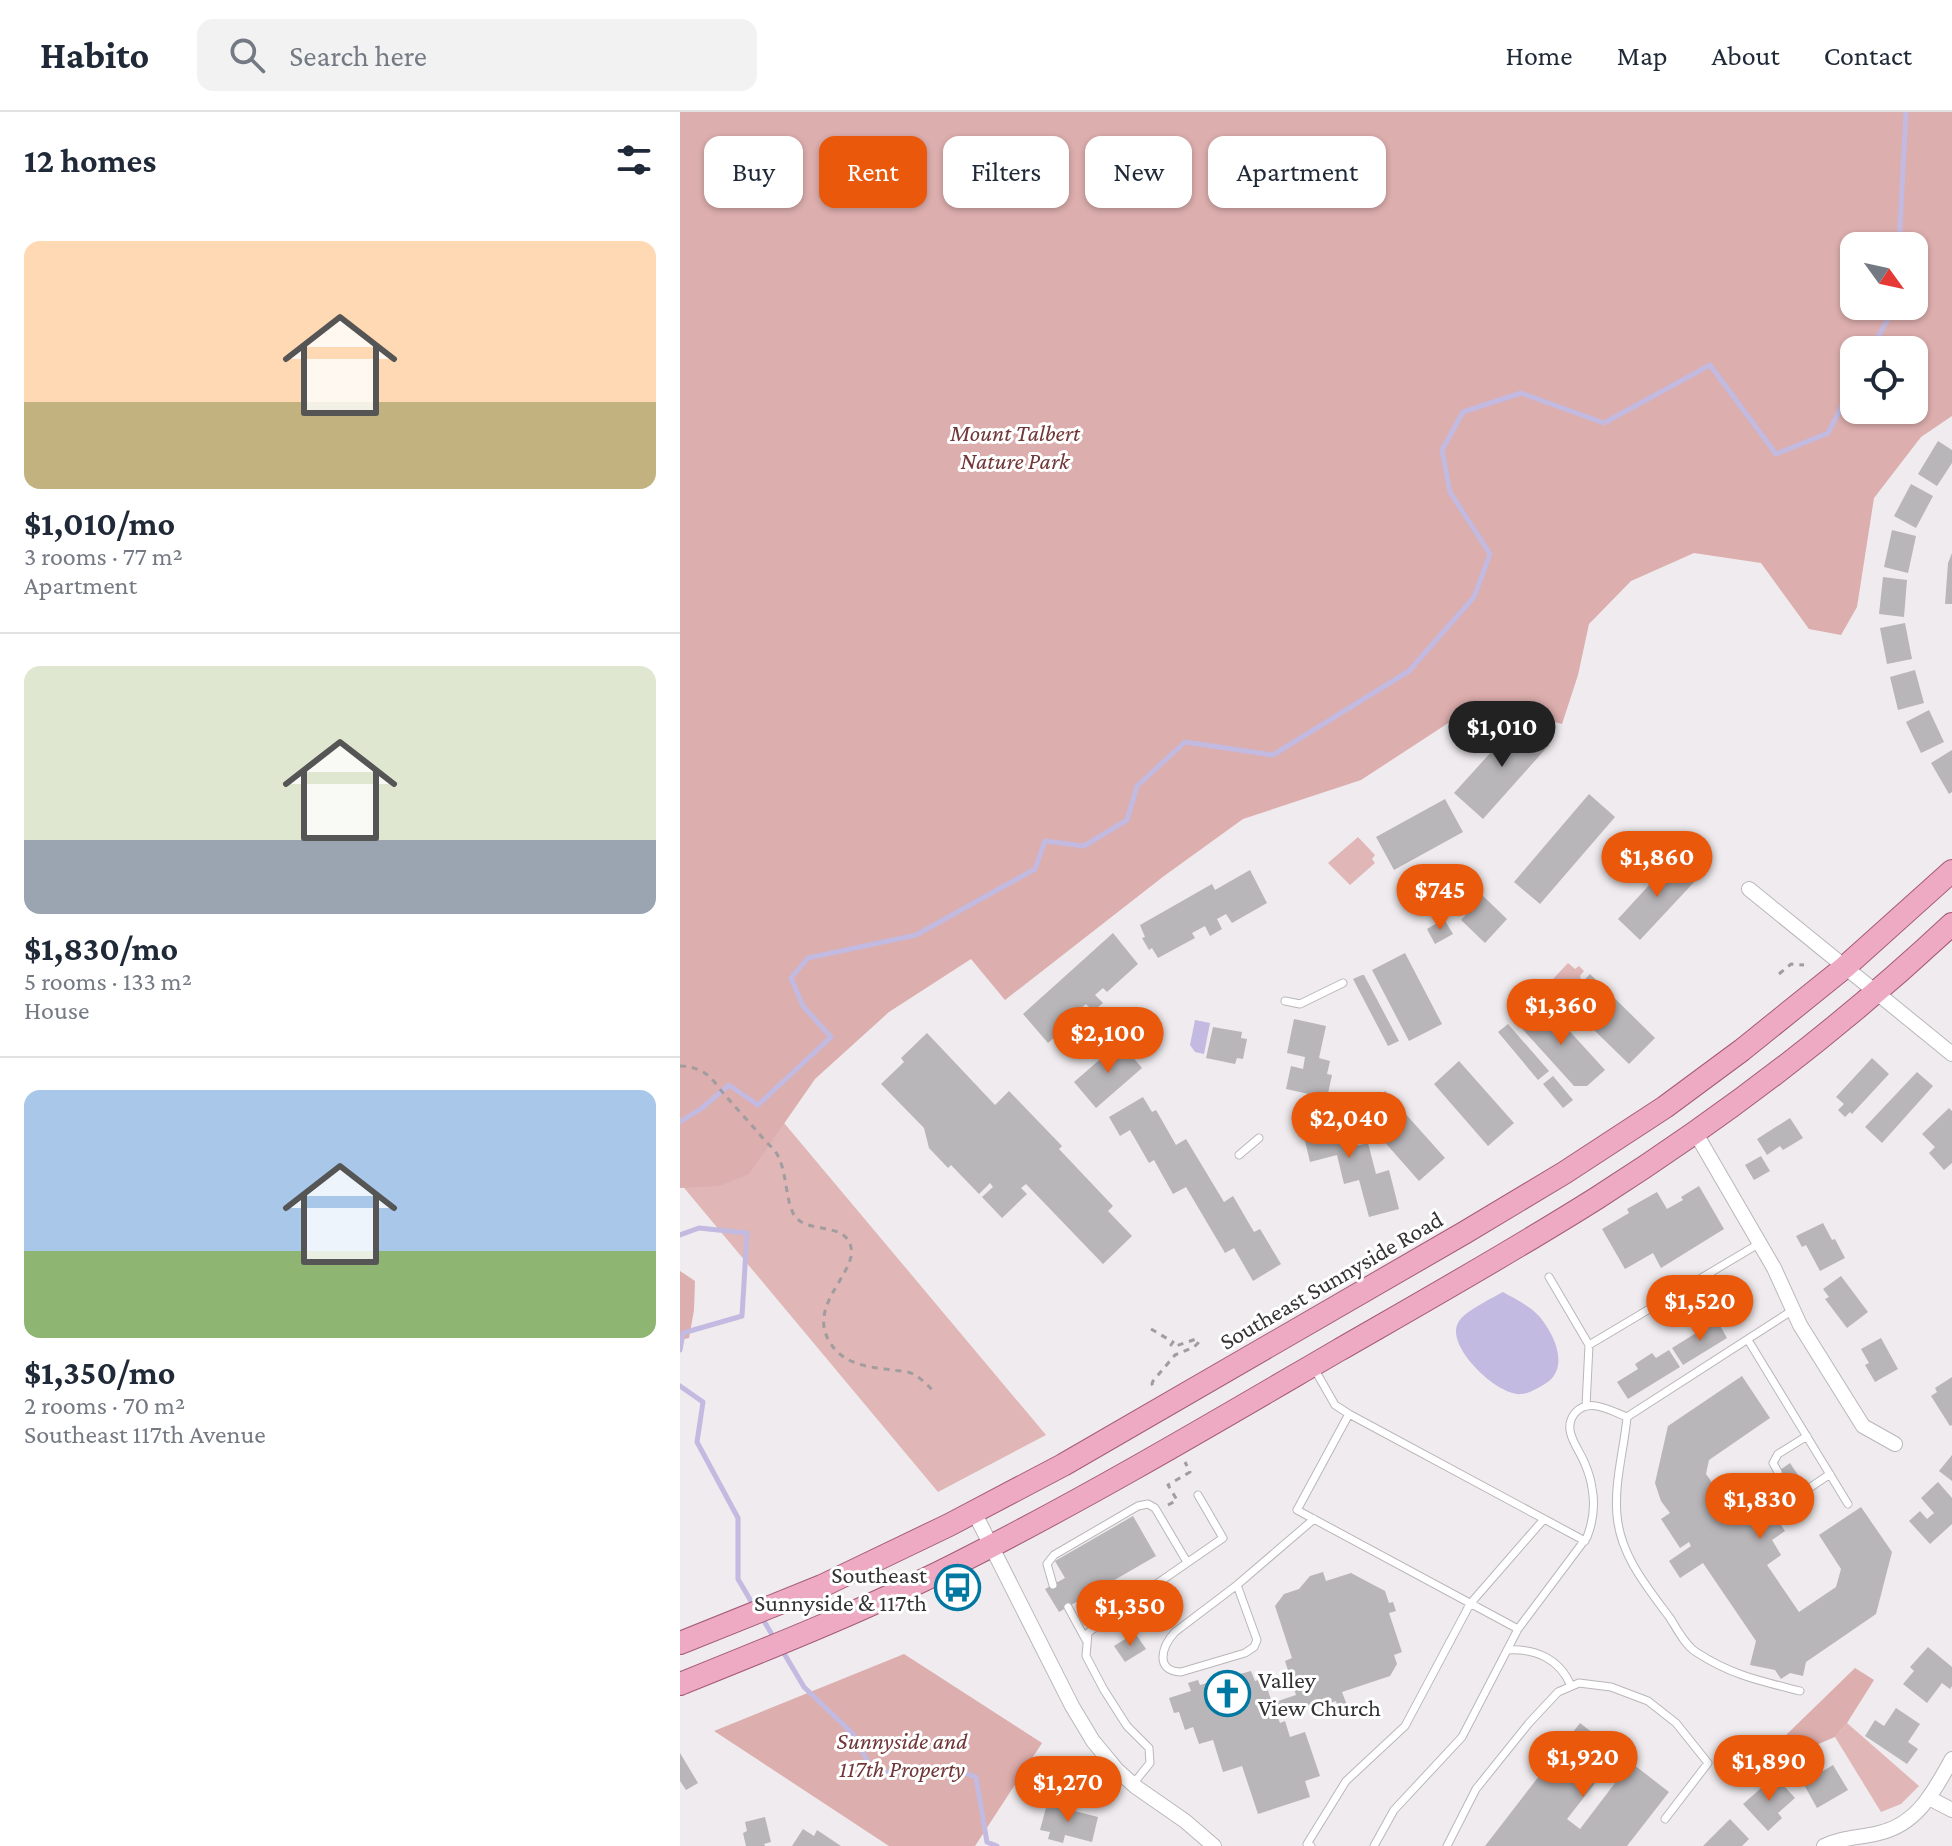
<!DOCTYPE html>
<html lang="en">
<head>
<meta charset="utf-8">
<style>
	:root { --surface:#fff; --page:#f2f2f3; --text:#1f2937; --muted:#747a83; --line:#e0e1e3; --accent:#ea580c }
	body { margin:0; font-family:"Crimson Pro",serif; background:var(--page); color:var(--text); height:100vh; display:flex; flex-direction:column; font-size:30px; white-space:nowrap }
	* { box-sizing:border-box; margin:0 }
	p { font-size:26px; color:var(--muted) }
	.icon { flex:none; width:44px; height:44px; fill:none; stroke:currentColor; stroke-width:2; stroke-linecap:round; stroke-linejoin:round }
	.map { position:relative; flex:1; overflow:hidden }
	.details { display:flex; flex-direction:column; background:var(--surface); width:680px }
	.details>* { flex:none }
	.hud { position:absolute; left:24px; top:24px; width:760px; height:72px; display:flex; gap:16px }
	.needle { width:52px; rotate:123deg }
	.fabs { position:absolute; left:1160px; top:120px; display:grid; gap:16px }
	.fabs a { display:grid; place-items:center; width:88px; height:88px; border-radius:16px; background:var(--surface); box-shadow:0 2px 6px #0004; font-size:40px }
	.price { position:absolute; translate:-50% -68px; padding:0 18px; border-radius:28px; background:var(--accent); color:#fff; font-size:26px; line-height:52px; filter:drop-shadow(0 2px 4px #0008) }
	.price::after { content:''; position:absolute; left:50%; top:48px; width:24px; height:18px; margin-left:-12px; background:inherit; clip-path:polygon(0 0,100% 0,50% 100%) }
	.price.current { background:#222; color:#fff }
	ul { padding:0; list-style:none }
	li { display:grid; align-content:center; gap:16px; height:424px; padding:0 24px }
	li+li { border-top:2px solid var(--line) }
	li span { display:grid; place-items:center; height:248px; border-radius:16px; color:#555 }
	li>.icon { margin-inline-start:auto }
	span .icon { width:144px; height:144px; fill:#fffc; stroke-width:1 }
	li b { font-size:34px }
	h2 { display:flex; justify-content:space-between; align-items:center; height:96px; padding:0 24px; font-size:34px }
	.pill { padding:0 28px; border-radius:16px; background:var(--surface); box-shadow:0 2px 6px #0004; font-size:28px; line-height:72px }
	.pill.current { background:var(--accent); color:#fff }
	header { display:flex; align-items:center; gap:48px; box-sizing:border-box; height:112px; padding:0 40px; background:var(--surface); border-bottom:2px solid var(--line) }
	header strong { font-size:38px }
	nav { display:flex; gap:44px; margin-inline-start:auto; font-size:28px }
	.search { width:560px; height:72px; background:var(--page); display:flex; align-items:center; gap:20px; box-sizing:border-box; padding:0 28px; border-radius:16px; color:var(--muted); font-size:30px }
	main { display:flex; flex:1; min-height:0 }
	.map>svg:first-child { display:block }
	.green { fill:#e0b6b6 }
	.forest { fill:#dcaead; fill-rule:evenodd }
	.water { fill:#c2bae0 }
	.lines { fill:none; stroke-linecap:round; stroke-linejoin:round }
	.stream { stroke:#c2bae0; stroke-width:5 }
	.building { fill:#b8b6b9; fill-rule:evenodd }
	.service-casing { stroke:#bab6b9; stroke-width:9 }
	.minor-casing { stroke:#bab6b9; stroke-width:16 }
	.primary-casing { stroke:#a55b77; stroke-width:24 }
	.path { stroke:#a09c9f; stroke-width:3; stroke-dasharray:6 6; stroke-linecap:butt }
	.service { stroke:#fff; stroke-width:7 }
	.minor { stroke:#fff; stroke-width:14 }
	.primary { stroke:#eeaac3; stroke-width:22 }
	.labels { text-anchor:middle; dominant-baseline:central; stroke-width:6; stroke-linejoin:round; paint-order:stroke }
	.park-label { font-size:24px; font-style:italic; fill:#713637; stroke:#fff }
	.street-label { font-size:24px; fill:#353334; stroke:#fff }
	.poi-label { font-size:24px; fill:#353334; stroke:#fff; text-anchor:end }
</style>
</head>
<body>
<header>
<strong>Habito</strong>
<div class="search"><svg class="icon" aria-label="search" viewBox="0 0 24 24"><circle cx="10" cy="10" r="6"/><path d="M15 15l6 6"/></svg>Search here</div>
<nav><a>Home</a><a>Map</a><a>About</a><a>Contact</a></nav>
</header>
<main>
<section class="details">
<h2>12 homes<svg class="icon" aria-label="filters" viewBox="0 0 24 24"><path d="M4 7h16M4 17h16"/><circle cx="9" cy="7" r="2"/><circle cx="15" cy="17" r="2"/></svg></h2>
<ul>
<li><span style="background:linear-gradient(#ffd9b3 65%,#c2b280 0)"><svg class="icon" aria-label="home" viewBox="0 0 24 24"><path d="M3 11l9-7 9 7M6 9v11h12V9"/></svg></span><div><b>$1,010/mo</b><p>3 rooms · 77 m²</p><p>Apartment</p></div></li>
<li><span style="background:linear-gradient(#dfe7d0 70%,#9aa5b1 0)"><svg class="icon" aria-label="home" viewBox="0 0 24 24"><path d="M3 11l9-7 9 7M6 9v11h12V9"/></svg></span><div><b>$1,830/mo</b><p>5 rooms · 133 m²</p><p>House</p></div></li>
<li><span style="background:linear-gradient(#a9c7e8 65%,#8fb573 0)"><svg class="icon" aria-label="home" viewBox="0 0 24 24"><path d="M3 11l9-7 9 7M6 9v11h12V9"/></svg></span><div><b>$1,350/mo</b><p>2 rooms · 70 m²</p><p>Southeast 117th Avenue</p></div></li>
</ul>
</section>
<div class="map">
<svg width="1272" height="1734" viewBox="0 0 1272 1734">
	<rect width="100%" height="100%" fill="#efebee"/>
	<path class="green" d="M678,725L695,743L692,747L695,751L670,773L648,751Z
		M888,851L895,857L899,854L904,859L900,864L902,870L890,883L885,878L876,877L866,885L859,882Z
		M0,887L366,1323L258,1380L0,1071Z
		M1167,1611L1239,1674L1221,1692L1201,1700L1155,1625Z"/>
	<path class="forest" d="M0,0H1272V304L1241,325L1194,386L1177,495L1161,523L1129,517L1081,451L1014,441L951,469L909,512L898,563L882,612L802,589L681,668L563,707L484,764L325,888L291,847L209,900L135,967L69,1062L39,1074L0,1076ZM1234,134V194H1174V134ZM1234,238V298H1174V238Z
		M0,1159L15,1169L14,1198L9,1226L0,1228Z
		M224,1542L362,1631L295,1734H209L34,1619Z
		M1175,1556L1194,1568L1167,1611L1155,1625L1112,1643L1104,1625Z"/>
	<path class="water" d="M515,908L530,911L524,942L515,940L510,933Z
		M823,1180C835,1187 849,1193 859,1204C871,1218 887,1247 873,1265C869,1270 863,1273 858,1276C852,1279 847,1282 841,1282C819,1285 765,1235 778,1211C784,1199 811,1187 823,1180Z"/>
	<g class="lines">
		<path class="stream" d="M1219,134L1226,0
			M1191,238L1215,194
			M0,1010L22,996L49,973L78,993L151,925L123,894L111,866L128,846L236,823L355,757L365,729L404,734L447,708L457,674L505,630L593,643L729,559L794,485L810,442L770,380L762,338L783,300L841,281L924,311L1030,253L1096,342L1148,321L1174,271
			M0,1123L19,1116L67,1121L62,1204L3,1221L0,1238
			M0,1274L23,1290L17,1330L58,1406V1467L75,1496
			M81,1504L94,1526
			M102,1538L124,1575L172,1621L194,1661L271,1656L296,1665L307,1730L317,1734"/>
	</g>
	<path class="building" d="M1258,329L1272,338V351L1257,374L1238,362Z
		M1231,372L1253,384L1236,416L1214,404Z
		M1212,418L1236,424L1228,461L1204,455Z
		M1272,441V492H1265L1268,451Z
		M1203,465L1227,468L1224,505L1199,502Z
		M1225,511L1232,547L1207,552L1200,516Z
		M1235,558L1244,591L1218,598L1210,565Z
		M1249,598L1264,630L1241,641L1226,610Z
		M841,607L869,633L803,707L774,681Z
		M1272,638V680L1269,682L1251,651Z
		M909,682L935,705L860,792L834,770Z
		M765,687L783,720L714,758L696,725Z
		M993,747L1016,768L960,828L938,807Z
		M570,758L587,791L552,811L546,802L537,807L542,817L530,824L525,814L512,821L515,826L478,846L472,836L469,838L462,826L465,825L460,813L532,772L535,778Z
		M803,784L827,807L805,831L781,808Z
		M764,807L773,822L755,832L747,817Z
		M433,821L458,852L427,880L423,876L415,883L423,891L413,899L406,892L395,901L398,904L368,931L343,902Z
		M725,841L762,912L729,929L692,858Z
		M910,862L975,926L949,952L884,889Z
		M682,863H684L719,929L708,934L673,867Z
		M863,890L925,958L907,974H894L838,912Z
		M614,907L646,914L639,946L650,949L647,962L652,963L647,986L606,977L611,954L623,957L625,945L607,941Z
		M828,912L869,959L858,968L818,920Z
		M533,915L562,920L561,926L567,927L563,947L557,946L555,952L526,946Z
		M247,921L315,993L329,979L382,1034L379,1037L433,1094L428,1099L452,1124L423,1152L346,1072L341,1076L347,1082L322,1106L302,1085L313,1075L310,1071L299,1082L271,1053L268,1056L249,1036L244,1016L201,972L224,950L221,946Z
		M440,930L462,956L416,996L394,970Z
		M1192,946L1209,962L1172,1002L1170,1000L1165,1005L1158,998L1164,992L1156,985Z
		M779,949L834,1011L808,1034L754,972Z
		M1237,960L1253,974L1202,1031L1185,1015Z
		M873,964L893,988L883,996L863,972Z
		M705,979L765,1046L739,1069L679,1001Z
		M463,985L472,1000L476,998L496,1033L506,1027L544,1090L553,1084L574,1120L580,1117L601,1152L573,1169L554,1136L545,1141L506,1075L493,1082L474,1048L469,1051L450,1018L440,1024L429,1005Z
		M1269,996L1272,999V1051L1264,1058L1249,1041L1255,1035L1242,1022Z
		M662,997L672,1035L688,1031L696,1062L709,1058L719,1097L689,1105L679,1068L664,1072L657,1043L630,1050L620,1008Z
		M1110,1006L1123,1026L1103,1038L1100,1034L1087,1043L1077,1027Z
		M1081,1044L1090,1059L1074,1068L1065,1053Z
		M1019,1074L1044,1117L981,1156L973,1141L945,1157L922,1117L949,1101L947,1097L977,1080L987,1097L1003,1088L1001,1085Z
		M1143,1111L1152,1128L1155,1127L1165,1146L1140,1159L1126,1133L1122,1135L1116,1124Z
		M1161,1164L1188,1200L1167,1216L1145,1187L1149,1185L1143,1177Z
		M1037,1208L1047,1226L1003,1253L992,1236Z
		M1201,1226L1218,1257L1195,1270L1185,1253L1189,1251L1181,1237Z
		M989,1238L1000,1255L948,1287L937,1270L958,1257L955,1252L972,1241L976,1246Z
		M1062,1264L1090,1306L1029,1348L1026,1362L1033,1372L1048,1362L1067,1391L1052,1401L1055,1405L1071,1394L1083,1412L1095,1404L1105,1419L1092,1428L1101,1443L1087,1453L1119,1500L1156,1475L1161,1457L1139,1423L1181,1395L1212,1440L1196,1502L1126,1550L1123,1564L1110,1561L1101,1567L1095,1558L1070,1553L1076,1529L1023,1451L1000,1466L989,1449L1011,1434L1009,1430L1000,1436L981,1407L990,1401L981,1389L975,1371L988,1314Z
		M1272,1265V1313L1270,1314L1251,1284L1257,1280L1255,1276Z
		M1272,1343V1369L1259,1359Z
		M1110,1351L1120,1366L1091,1387L1080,1372Z
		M1258,1370L1272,1386V1412L1250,1432L1229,1409L1240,1399L1247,1407L1254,1401L1241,1386Z
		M453,1404L476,1444L379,1500L365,1477L385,1466L375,1449Z
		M643,1460L646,1469L671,1461L705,1479L709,1491L713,1490L716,1499L709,1501L722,1540L714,1543L717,1552L710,1564L662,1580L667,1593L658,1596L656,1589L631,1597L615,1594L596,1600L600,1611L605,1609L610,1625L625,1620L640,1664L625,1669L630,1685L578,1702L562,1654L543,1660L533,1628L519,1632L513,1615L505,1618L499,1600L494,1601L489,1586L511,1579L508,1571L518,1568L520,1573L571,1559L575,1569L584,1566L592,1591L616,1583L605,1549L612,1546L595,1494L604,1482L619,1477L630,1464Z
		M455,1521L466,1537L445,1550L434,1534Z
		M1248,1535L1272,1555V1574L1270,1577L1262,1571L1247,1591L1223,1572L1234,1559L1230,1555Z
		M1216,1596L1240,1612L1228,1630L1238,1637L1227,1652L1185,1624L1195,1608L1204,1614Z
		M900,1611L989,1680L947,1734H805ZM923,1661L935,1671L900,1717L887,1707Z
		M0,1641L18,1671L6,1678L0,1669Z
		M1153,1653L1168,1678L1137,1696L1123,1671Z
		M1095,1664L1115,1686L1098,1701L1102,1706L1088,1719L1063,1692Z
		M367,1692L418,1705L412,1730L385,1723L383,1731L368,1727L370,1720L360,1718Z
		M85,1705L91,1730L84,1732L85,1734H66L63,1721L67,1719L65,1710Z
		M1050,1707L1069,1727L1062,1734H1023Z
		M123,1717L134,1724L137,1718L161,1734H112Z"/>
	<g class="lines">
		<defs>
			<path id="service" d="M605,889L620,892L663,871
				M559,1043L579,1026
				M869,1165L909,1233L1080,1131
				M1068,1228L1168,1392
				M635,1258L655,1293L669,1302
				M906,1294L909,1233
				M947,1305C944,1338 934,1370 937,1403C940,1443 967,1475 990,1506C997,1517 1005,1533 1016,1540C1051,1563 1080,1569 1120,1579
				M1098,1360L1093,1351L1098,1342L1127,1324
				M1108,1375L1111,1380L1122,1381L1150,1362
				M373,1473L367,1452L374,1443L458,1394L468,1392L475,1396L507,1450
				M557,1473L577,1528L574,1535L565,1541L501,1560C474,1559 482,1534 495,1520L557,1473L634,1407
				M388,1495L406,1528
				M838,1517L617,1398L669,1302L905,1429
				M827,1538C855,1536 880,1547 891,1574
				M453,1672L470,1651L469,1636L447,1614L424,1578L406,1544L408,1521L423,1509L543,1426L518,1383
				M631,1734L627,1732L666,1669L725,1614L790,1492L864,1407
				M694,1734L714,1698L782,1625L838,1517L907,1425C913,1410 915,1392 912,1376C911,1369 908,1359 905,1352C899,1336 881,1318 895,1301C909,1285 931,1299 947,1305L1113,1198
				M767,1734L796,1677L849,1611L878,1580L899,1571L931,1575L968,1589L996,1611L1028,1651L985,1707"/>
			<path id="minor" d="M1069,777L1272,942
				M1015,1020L1094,1156L1120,1213L1183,1314L1215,1332
				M294,1400L392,1594L413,1629L437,1658L456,1675L505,1709L534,1734
				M1249,1686L1272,1698
				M1144,1734C1162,1725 1180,1726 1199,1721C1238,1712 1254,1679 1272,1647"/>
			<path id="primary" d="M0,1531L142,1474L269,1413L383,1353L784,1121L884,1061L985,995L1062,938L1165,855L1272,759
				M0,1572C97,1533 195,1494 288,1446C414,1382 537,1309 659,1238C746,1188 833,1139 917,1086C1043,1006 1163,914 1272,812"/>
		</defs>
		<use href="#service" class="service-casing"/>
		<use href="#minor" class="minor-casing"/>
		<use href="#primary" class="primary-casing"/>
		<path class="path" d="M1099,862L1111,852L1124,853
			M0,954C8,954 16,956 23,960C32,965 38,975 44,982C56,996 69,1010 81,1024C86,1030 93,1036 97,1042C107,1060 105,1084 113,1101C124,1123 161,1109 170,1132C181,1158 127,1191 149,1229C163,1253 188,1255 213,1258C218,1259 225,1259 231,1261C240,1265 248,1273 254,1280
			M471,1217L493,1230L491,1233L496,1234L516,1227L519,1230L514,1235L495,1243L473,1269L472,1272L475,1277
			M488,1393L497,1388L488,1373L510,1360L505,1350"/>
		<use href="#service" class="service"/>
		<use href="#minor" class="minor"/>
		<use href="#primary" class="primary"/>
	</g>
	<defs>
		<symbol id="bus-ring" viewBox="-11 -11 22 22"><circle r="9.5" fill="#fff" stroke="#0178a1" stroke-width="1.5"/><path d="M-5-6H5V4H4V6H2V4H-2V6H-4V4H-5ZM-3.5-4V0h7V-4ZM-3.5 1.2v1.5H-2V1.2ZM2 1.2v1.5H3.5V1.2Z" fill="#0178a1"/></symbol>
		<symbol id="church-ring" viewBox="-11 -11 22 22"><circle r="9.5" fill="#fff" stroke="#0178a1" stroke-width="1.5"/><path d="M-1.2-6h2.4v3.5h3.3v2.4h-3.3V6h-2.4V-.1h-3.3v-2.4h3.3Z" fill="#0178a1"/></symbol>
	</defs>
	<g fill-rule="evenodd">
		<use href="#bus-ring" x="252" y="1450" width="51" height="51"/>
		<use href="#church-ring" x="522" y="1556" width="51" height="51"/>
	</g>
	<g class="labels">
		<g class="park-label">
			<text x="335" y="320">Mount Talbert<tspan x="335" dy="28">Nature Park</tspan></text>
			<text x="222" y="1628">Sunnyside and<tspan x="222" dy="28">117th Property</tspan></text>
		</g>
		<g class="street-label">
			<text transform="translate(651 1168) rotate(-30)">Southeast Sunnyside Road</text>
		</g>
		<g class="poi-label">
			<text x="247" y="1462">Southeast<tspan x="247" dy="28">Sunnyside &amp; 117th</tspan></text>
			<text x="578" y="1567" text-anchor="start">Valley<tspan x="578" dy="28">View Church</tspan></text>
		</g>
	</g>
</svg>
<div class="fabs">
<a><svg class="needle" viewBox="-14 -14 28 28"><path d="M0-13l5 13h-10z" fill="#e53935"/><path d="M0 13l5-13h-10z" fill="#747a83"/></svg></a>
<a><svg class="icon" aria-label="locate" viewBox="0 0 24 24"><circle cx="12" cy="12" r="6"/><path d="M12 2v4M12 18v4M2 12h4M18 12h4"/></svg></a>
</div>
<b class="price current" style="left:822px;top:657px">$1,010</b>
<b class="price" style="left:977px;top:787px">$1,860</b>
<b class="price" style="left:760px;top:820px">$745</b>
<b class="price" style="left:881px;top:935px">$1,360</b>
<b class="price" style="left:428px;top:963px">$2,100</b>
<b class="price" style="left:669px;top:1048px">$2,040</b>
<b class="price" style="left:1020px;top:1231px">$1,520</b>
<b class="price" style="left:1080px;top:1429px">$1,830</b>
<b class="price" style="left:450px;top:1536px">$1,350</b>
<b class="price" style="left:903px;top:1687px">$1,920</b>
<b class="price" style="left:1089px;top:1691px">$1,890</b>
<b class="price" style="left:388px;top:1712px">$1,270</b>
<div class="hud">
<a class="pill">Buy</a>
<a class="pill current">Rent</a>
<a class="pill">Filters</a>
<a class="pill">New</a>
<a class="pill">Apartment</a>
</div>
</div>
</main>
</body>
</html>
